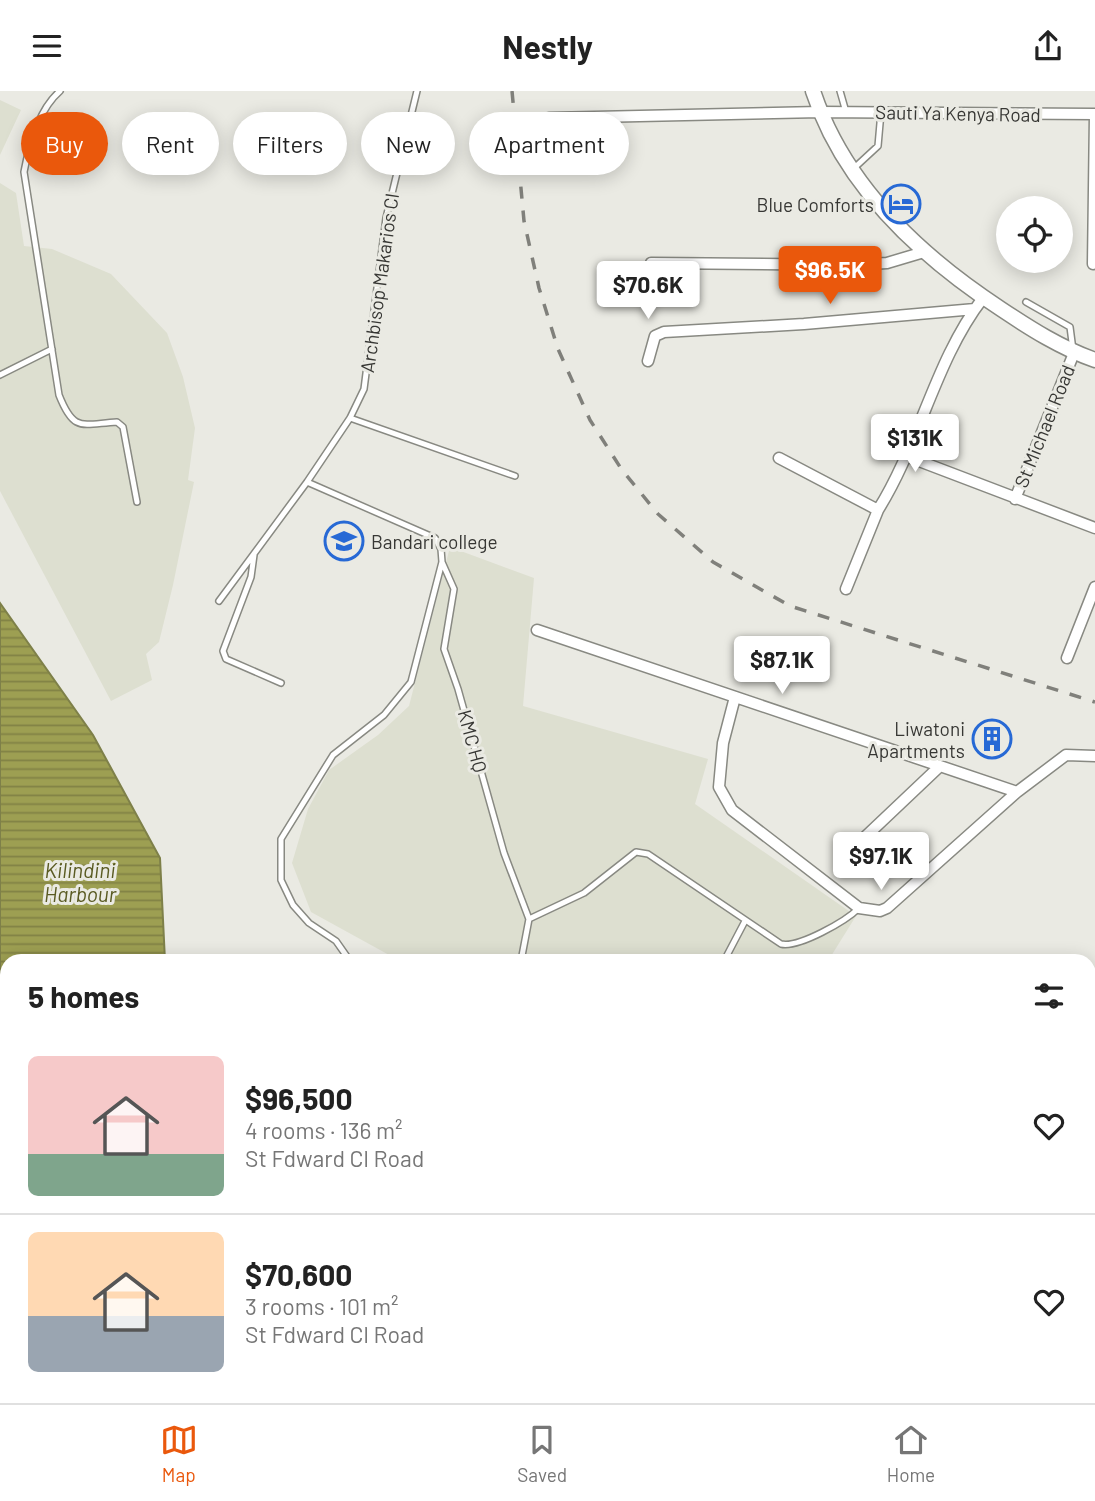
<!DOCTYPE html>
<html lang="en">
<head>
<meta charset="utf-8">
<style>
	:root { --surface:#fff; --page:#f6f6f6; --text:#222; --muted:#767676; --line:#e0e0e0; --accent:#ea580c }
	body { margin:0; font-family:Barlow,sans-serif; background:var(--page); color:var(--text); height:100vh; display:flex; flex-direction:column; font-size:26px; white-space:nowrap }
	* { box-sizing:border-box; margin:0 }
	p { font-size:23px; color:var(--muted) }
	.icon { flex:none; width:38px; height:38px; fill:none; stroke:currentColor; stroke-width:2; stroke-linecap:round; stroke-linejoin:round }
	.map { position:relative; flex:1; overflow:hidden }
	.details { position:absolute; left:0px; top:863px; width:1096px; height:450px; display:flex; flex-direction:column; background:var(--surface); border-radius:21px 21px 0 0; box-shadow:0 4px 18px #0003 }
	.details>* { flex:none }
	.banner { position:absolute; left:21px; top:21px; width:700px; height:63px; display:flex; gap:14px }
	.buttons { position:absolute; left:996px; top:105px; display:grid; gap:14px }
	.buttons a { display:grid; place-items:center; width:77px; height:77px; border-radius:50%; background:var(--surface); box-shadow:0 4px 18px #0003; font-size:35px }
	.price { position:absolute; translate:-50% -60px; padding:0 16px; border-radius:7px; background:#fff; color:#222; font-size:23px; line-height:46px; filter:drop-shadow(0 2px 4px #0008) }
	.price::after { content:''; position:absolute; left:50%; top:42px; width:21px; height:16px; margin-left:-10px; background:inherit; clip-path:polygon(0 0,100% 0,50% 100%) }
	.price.active { background:var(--accent); color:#fff }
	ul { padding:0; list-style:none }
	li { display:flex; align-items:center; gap:21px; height:175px; padding:0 28px }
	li+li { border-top:2px solid var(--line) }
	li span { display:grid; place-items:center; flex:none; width:196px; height:140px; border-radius:10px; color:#555 }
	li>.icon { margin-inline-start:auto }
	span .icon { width:84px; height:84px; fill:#fffc; stroke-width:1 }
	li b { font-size:30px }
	h2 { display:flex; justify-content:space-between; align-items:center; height:84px; padding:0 28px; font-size:30px }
	.pill { padding:0 24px; border-radius:32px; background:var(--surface); box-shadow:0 4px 18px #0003; font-size:24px; line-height:63px }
	.pill.active { background:var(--accent); color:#fff }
	header { display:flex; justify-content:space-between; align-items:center; height:91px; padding:0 28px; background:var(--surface); font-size:32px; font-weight:700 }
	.dock { display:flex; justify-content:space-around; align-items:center; height:98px; border-top:2px solid var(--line); background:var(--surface); font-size:19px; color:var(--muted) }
	.dock a { display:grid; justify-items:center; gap:4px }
	.dock .active { color:var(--accent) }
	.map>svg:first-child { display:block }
	.built { fill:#dddfd0 }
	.water { fill:url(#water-rules); stroke:#7e8049; stroke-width:2 }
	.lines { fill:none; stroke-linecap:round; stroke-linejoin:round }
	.service-casing { stroke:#888982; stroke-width:8 }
	.minor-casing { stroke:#888982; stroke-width:13 }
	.tertiary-casing { stroke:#888982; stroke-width:17 }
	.service { stroke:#fff; stroke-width:5 }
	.minor { stroke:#fff; stroke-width:10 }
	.tertiary { stroke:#fff; stroke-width:14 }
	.rail { stroke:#80807b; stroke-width:3.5; stroke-dasharray:12 12; stroke-linecap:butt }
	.labels { text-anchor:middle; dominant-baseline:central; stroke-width:6; stroke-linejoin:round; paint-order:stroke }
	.street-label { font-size:19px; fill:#373734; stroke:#eaeae3 }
	.poi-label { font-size:19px; fill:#373734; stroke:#eaeae3; text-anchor:end }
	.water-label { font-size:21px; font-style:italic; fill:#5a5b23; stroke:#eaeae3 }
</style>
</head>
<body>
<header><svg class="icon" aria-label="menu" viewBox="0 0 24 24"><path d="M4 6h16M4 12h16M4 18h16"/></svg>Nestly<svg class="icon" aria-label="share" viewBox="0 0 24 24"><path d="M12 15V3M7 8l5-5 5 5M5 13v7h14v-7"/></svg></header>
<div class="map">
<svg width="1095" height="1312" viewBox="0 0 1095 1312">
	<defs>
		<pattern id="water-rules" width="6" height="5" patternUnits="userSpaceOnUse" patternTransform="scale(1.75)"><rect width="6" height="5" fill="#9d9f52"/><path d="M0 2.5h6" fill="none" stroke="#818245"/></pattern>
	</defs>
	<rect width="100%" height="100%" fill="#eaeae3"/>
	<path class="built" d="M0,9L21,19L0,64Z
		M0,92L16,102L24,155L52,158L111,183L167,242L183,286L195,337L188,389L194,391L173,494L159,551L146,563L152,589L111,610L0,400Z
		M450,456L534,487L523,615L708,668L695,713L856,825L828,870H400L311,821L292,772L308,718L329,679L378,644L409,615Z"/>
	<path class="water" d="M0,512L93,644L160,767L165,870H7V1306H857V1312H0Z"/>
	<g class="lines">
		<defs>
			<path id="service" d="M60,0C38,19 29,54 24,81L59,304C74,342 82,333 117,331L123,336L137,411
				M840,0L846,21
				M852,79L878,55L881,21
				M1026,211L1070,236L1073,259
				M0,284L52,258
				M350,327L515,385
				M307,391L435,447L441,458L442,471L411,591L384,624L333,664L281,748V789L293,814L309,832L336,850L350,870
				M254,464L251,486L223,560L226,568L281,592
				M442,471L454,498L444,558L458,598L504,762L529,828L521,870
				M219,510L307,391L350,327L364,298L386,127L417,0
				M529,828L584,802L636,761L648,763L781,853C799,857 846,830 859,817
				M724,870L745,830"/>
			<path id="minor" d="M549,27L820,21L1095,23L1093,173
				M651,172L853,174L887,172L924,161
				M648,270L655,245L664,241L804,233L975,218
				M906,365L1095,437
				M779,367L878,419C920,352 935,269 983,207
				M1015,408L1074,262
				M846,498L878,419
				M537,539L1017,701
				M1067,567L1095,496
				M735,606L723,652L719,696L732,719L859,817L880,820L887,817L1017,701L1066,664L1095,665
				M864,747L940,675"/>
			<path id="tertiary" d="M813,0C844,95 920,165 1001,218C1031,238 1061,257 1095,269"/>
		</defs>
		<use href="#service" class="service-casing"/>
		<use href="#minor" class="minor-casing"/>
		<use href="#tertiary" class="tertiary-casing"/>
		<use href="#service" class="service"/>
		<use href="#minor" class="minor"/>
		<use href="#tertiary" class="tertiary"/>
		<path class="rail" d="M512,0L524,130L539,197L558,258L590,329L622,379L658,423L713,471L790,515L1095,611"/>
	</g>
	<defs>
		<symbol id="hotel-ring" viewBox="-11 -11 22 22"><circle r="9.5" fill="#eaeae3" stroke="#2769d5" stroke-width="1.5"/><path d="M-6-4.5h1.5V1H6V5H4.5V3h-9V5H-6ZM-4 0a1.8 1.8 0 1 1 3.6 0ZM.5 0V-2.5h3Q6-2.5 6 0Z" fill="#2769d5"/></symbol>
		<symbol id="university-ring" viewBox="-11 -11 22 22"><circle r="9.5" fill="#eaeae3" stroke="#2769d5" stroke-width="1.5"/><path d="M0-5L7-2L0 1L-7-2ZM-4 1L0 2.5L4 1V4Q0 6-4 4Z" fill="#2769d5"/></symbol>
		<symbol id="building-ring" viewBox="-11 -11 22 22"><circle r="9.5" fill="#eaeae3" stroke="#2769d5" stroke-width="1.5"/><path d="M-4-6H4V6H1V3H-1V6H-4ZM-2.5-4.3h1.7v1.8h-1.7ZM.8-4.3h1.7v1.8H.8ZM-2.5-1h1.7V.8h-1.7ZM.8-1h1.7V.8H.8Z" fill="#2769d5"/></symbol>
	</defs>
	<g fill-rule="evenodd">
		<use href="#hotel-ring" x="879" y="91" width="44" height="44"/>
		<use href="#university-ring" x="322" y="428" width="44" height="44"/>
		<use href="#building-ring" x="970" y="626" width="44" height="44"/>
	</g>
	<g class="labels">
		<g class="street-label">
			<text transform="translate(958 22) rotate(1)">Sauti Ya Kenya Road</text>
			<text transform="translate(379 192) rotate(-82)">Archbisop Makarios Cl</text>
			<text transform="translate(1044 335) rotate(-68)">St Michael Road</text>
			<text transform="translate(473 650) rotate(75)">KMC HQ</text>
		</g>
		<g class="poi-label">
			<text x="874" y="113">Blue Comforts</text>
			<text x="371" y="450" text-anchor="start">Bandari college</text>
			<text x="965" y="637">Liwatoni<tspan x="965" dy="22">Apartments</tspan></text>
		</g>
		<g class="water-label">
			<text x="80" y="778">Kilindini<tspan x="80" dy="24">Harbour</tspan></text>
		</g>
	</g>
</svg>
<div class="buttons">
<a><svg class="icon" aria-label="locate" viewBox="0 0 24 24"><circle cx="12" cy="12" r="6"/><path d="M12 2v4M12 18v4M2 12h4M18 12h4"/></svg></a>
</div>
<b class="price active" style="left:830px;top:215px">$96.5K</b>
<b class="price" style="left:648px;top:230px">$70.6K</b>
<b class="price" style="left:915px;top:383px">$131K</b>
<b class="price" style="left:782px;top:605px">$87.1K</b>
<b class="price" style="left:881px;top:801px">$97.1K</b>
<div class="banner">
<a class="pill active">Buy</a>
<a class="pill">Rent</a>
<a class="pill">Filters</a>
<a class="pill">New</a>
<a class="pill">Apartment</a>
</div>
<section class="details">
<h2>5 homes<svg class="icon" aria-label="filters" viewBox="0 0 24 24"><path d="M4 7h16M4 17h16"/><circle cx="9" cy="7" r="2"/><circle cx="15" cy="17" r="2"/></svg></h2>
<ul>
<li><span style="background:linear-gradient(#f6c9c9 70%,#7fa58c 0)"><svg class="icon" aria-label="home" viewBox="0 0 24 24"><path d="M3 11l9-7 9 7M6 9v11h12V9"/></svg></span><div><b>$96,500</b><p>4 rooms · 136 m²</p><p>St Fdward Cl Road</p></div><svg class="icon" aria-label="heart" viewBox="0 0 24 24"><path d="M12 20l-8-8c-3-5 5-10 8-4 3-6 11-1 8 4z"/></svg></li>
<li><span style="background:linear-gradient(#ffd9b3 60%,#9aa5b1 0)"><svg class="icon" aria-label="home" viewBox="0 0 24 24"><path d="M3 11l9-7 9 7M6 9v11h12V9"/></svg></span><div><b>$70,600</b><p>3 rooms · 101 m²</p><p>St Fdward Cl Road</p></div><svg class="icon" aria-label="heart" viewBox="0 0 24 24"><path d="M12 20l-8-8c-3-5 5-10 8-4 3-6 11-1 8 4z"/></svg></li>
</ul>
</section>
</div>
<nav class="dock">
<a class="active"><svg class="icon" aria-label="map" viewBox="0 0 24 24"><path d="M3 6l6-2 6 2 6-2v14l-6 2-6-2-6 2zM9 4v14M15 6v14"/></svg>Map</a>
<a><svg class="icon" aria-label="saved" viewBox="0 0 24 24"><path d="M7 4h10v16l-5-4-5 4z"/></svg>Saved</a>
<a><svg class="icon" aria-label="home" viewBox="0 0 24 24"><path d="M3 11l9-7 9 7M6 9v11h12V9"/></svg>Home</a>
</nav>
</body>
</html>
